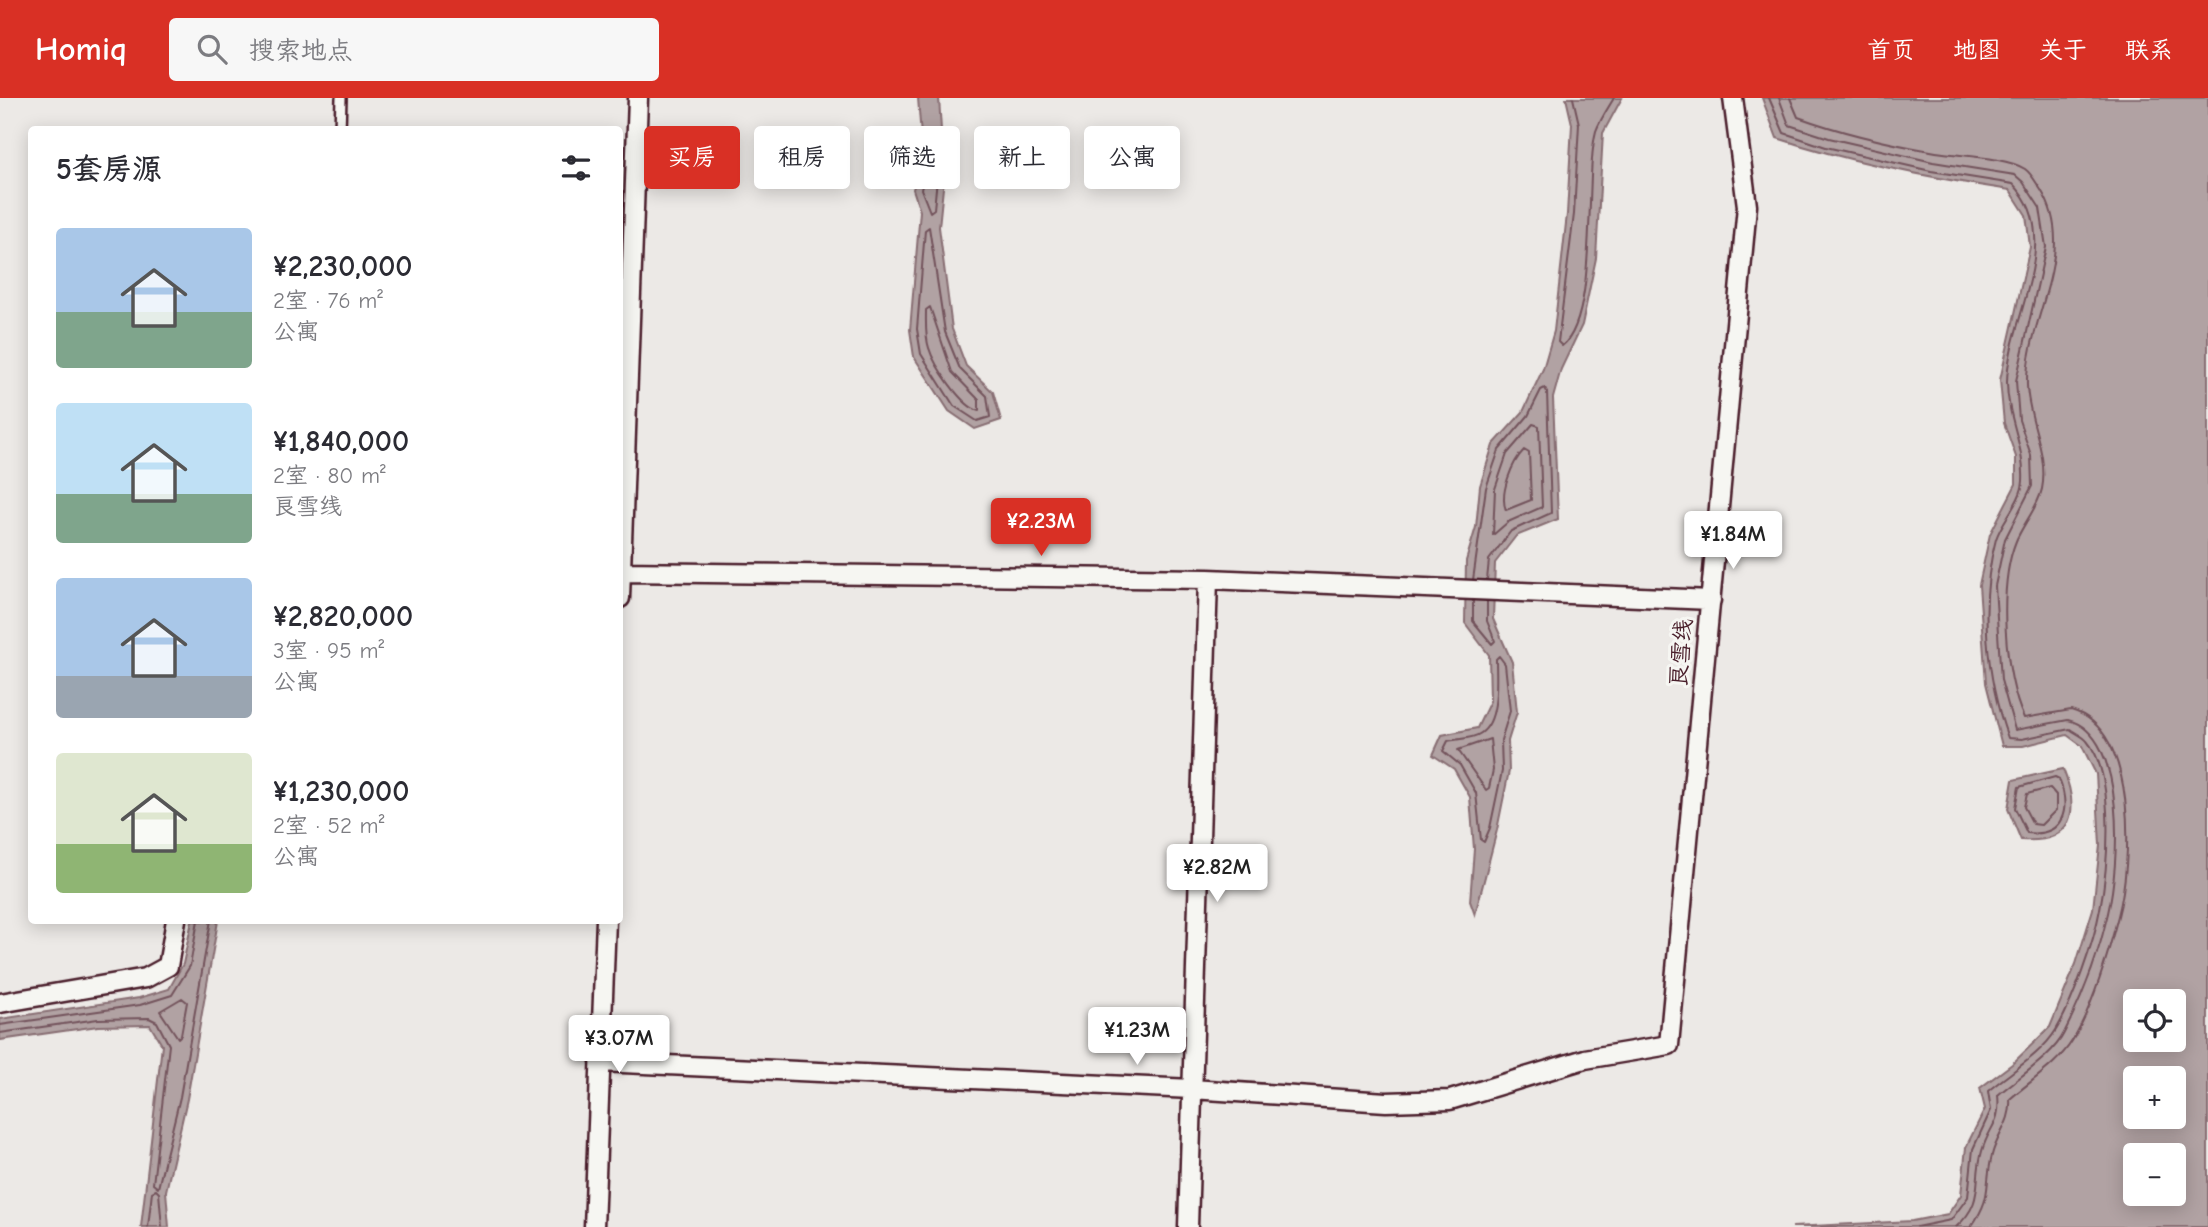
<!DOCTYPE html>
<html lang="zh">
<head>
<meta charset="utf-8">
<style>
	:root { --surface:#fff; --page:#f7f7f7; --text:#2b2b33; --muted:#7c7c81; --accent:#d93025 }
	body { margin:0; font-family:"Comic Neue","LXGW WenKai TC",sans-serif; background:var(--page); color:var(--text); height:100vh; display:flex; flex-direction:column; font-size:26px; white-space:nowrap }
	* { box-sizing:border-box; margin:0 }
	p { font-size:23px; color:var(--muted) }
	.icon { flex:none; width:38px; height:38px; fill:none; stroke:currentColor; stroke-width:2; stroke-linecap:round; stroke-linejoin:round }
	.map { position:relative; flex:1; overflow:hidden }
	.sheet { position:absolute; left:28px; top:28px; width:595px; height:798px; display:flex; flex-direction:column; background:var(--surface); border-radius:7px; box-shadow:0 4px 18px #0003 }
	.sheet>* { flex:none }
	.guide { position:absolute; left:644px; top:28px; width:665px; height:63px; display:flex; gap:14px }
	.controls { position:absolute; left:2123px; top:891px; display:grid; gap:14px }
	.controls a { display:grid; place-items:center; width:63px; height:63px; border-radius:7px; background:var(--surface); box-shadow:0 4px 18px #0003; font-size:35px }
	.price { position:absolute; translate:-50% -60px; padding:0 16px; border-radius:7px; background:#fff; color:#222; font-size:23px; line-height:46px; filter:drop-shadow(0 2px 4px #0008) }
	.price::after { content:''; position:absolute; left:50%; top:42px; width:21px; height:16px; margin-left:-10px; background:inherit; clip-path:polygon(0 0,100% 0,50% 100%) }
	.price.current { background:var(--accent); color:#fff }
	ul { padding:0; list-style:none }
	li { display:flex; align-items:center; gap:21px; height:175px; padding:0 28px }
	li span { display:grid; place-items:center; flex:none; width:196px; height:140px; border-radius:7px; color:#555 }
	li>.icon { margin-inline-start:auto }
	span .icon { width:84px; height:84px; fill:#fffc; stroke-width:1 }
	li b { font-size:30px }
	h2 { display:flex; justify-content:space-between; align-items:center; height:84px; padding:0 28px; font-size:30px }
	.chip { padding:0 24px; border-radius:7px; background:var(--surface); box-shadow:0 4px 18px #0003; font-size:24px; line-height:63px }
	.chip.current { background:var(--accent); color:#fff }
	header { display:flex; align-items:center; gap:42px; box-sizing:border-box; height:98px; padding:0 35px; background:var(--accent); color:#fff }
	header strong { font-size:33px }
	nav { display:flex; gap:38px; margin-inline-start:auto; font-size:24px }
	.search { width:490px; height:63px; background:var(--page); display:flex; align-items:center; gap:18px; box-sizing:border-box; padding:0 24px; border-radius:7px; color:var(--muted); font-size:26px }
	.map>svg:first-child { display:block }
	.water { fill:#b1a2a3; stroke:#886e73; stroke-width:2; fill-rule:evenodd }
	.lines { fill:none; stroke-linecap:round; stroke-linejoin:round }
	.shore { stroke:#73535b; stroke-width:2 }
	.service-casing { stroke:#4a1f2b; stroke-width:14 }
	.minor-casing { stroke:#4a1f2b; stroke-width:23 }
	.service { stroke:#f6f6f2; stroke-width:9 }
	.minor { stroke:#f6f6f2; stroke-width:18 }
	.labels { text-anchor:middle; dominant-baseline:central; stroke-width:6; stroke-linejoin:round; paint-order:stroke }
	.street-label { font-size:23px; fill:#4a1f2b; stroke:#f6f6f2 }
</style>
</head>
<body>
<header>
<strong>Homiq</strong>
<div class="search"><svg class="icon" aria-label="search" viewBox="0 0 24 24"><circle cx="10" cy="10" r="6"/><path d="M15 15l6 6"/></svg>搜索地点</div>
<nav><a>首页</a><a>地图</a><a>关于</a><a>联系</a></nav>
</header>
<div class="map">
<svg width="2208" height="1129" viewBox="0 0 2208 1129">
	<rect width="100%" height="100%" fill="#ece9e6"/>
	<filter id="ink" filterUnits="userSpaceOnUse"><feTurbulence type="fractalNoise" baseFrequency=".0143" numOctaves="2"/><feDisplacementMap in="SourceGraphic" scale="14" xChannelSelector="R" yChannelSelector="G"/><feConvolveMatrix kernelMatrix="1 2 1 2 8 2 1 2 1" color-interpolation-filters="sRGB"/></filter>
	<g filter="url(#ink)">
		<path class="water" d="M918,0H939L944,80L939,129L952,231L966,268L993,294L1001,322L975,331L949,313L914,259L910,232L920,113L913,91L923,64Z
			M1566,0H1622L1603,35L1596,160L1582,227L1561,271L1553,300L1558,421L1516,438L1495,465L1493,521L1512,564L1517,614L1508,643L1509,673L1497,732L1475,817L1470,803L1474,751L1470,699L1454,671L1433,657L1442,637L1477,630L1490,603L1489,557L1465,525L1466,463L1476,429L1480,388L1493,347L1523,314L1543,271L1554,233L1567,116L1572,26Z
			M1762,0H2208V1129H1792L1912,1123L1948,1116L1961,1097L1966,1049L1985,1011L1980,990L2012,966L2050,929L2076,866L2093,811L2100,747L2096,676L2082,648L2067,637L2023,648H2002L1986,585L1979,487L1990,436L2016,386V359L2004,325L2000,282L2030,149L2026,117L2010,92C1931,80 1853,65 1777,40ZM2174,903V942H2135V903ZM2135,980H2174V1018H2135ZM2135,1057H2174V1096H2135Z
			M2063,671C2080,713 2074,746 2021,742L2008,711L2013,682Z
			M192,823H218L187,1001L166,1093L169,1129H141L162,947L150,927L98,928L0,942V921L139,900L169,891L183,866Z"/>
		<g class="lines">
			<path class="shore" d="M1573,0L1579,26L1574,116L1558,244L1562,248C1599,219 1584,78 1596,33C1600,22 1608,10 1614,0
				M1769,0L1784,35L1826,49L1931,73L2013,86C2066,139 2008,221 2007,284C2007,319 2025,349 2023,383C2022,403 2002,422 1996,441C1979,503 1986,580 2008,640L2022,641L2070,631C2075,635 2083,638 2087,643C2116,677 2108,770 2100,811C2094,844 2073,904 2056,932C2041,957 2010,974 1988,993L1991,1012L1973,1051L1968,1099L1951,1122L1916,1129
				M1779,0L1789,27L1829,40L1933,64L2015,77L2023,84L2040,110L2046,149L2016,283L2019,322L2031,357L2032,388L2005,441L1995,488L2001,582L2015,632L2068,622C2128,637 2119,769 2108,815C2099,856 2083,898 2064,935C2053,958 2017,980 1998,997C2001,1026 1989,1028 1982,1053C1973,1084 1985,1104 1956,1129
				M1790,0L1798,19C1842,35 1890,46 1936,54C1959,58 2007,59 2025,71C2032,76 2036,85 2041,92C2080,154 2025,222 2027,287C2028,322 2049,356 2042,391C2038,409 2023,426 2016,443C1998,487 2004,578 2024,620L2071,612C2139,631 2132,765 2118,818C2108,857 2093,909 2072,943C2058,966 2030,983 2010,1001C2012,1024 1997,1036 1992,1057C1984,1090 1993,1098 1971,1129
				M934,64L937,80L934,111L930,114L921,91L930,66Z
				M929,129L945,234L960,271L987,298L990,319L977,323L954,308L921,256L917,231L925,132Z
				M930,209L952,274L979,302V313C962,309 934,267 929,250C925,238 926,225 926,212Z
				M1533,326L1539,328L1542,409L1508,424L1493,437L1495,391L1507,356Z
				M1524,352L1529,355L1531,402L1506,412C1499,396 1512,364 1524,352Z
				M1473,482L1486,390L1499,352L1528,318L1541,292L1545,290L1547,294L1551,415L1511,433L1489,462L1487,482
				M1473,503V523L1492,546L1495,543L1487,523V503
				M1499,558L1505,566L1510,613L1501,642L1502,673L1490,730L1484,744L1481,742L1476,695L1460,667L1443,653L1448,643C1457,641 1473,641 1481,635C1500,622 1496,581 1496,561Z
				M1490,641L1493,672L1489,690L1486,692L1458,652Z
				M2055,679L2059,681C2071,711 2064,739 2027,735L2015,710L2019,689Z
				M2050,690L2056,697V712L2041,727L2033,726L2024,709L2027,696Z
				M182,900L187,904L181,937L178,940L160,913Z
				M0,927L140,907L172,897L190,868L198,822
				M0,935L98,921L149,920L157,924L169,947L153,1086L158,1090L180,999L211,822
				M148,1129L152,1094L156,1092L159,1095L162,1129"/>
			<defs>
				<path id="service" d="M340,32L341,0"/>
				<path id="minor" d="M620,474L1208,481L1711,502
					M620,500L638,0
					M0,905L146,880L168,868L176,822
					M600,964L1192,991L1386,1004L1450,1002L1585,961L1669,947L1747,108L1733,0
					M594,1129L606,822
					M1188,1129L1208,481"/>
			</defs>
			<use href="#service" class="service-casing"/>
			<use href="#minor" class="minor-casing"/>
			<use href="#service" class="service"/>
			<use href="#minor" class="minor"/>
		</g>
	</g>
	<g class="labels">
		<g class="street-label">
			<text transform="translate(1681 555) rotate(-85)">良雪线</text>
		</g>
	</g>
</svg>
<div class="controls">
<a><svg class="icon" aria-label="locate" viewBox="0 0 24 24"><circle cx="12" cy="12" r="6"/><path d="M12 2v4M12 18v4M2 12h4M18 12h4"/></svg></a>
<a>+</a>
<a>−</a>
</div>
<b class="price current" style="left:1041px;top:460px">¥2.23M</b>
<b class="price" style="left:1733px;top:473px">¥1.84M</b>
<b class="price" style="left:1217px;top:806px">¥2.82M</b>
<b class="price" style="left:1137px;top:969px">¥1.23M</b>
<b class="price" style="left:619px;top:977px">¥3.07M</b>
<div class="guide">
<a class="chip current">买房</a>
<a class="chip">租房</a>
<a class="chip">筛选</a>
<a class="chip">新上</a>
<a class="chip">公寓</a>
</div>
<section class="sheet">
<h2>5套房源<svg class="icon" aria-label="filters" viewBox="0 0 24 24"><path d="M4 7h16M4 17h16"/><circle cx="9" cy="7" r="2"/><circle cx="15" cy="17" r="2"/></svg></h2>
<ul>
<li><span style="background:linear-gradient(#a9c7e8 60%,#7fa58c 0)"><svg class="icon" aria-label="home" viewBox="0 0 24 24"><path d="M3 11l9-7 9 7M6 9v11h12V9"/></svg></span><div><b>¥2,230,000</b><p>2室 · 76 m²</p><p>公寓</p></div></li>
<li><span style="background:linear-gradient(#bfe0f5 65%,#7fa58c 0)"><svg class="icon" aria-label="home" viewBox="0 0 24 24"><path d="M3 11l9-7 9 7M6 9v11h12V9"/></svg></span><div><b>¥1,840,000</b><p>2室 · 80 m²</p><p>良雪线</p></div></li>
<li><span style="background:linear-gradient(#a9c7e8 70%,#9aa5b1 0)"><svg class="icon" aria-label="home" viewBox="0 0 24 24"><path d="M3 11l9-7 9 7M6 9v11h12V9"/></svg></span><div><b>¥2,820,000</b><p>3室 · 95 m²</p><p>公寓</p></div></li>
<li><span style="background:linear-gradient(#dfe7d0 65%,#8fb573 0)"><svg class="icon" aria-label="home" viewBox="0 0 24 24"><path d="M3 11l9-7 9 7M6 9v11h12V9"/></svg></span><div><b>¥1,230,000</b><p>2室 · 52 m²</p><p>公寓</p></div></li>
</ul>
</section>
</div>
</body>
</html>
